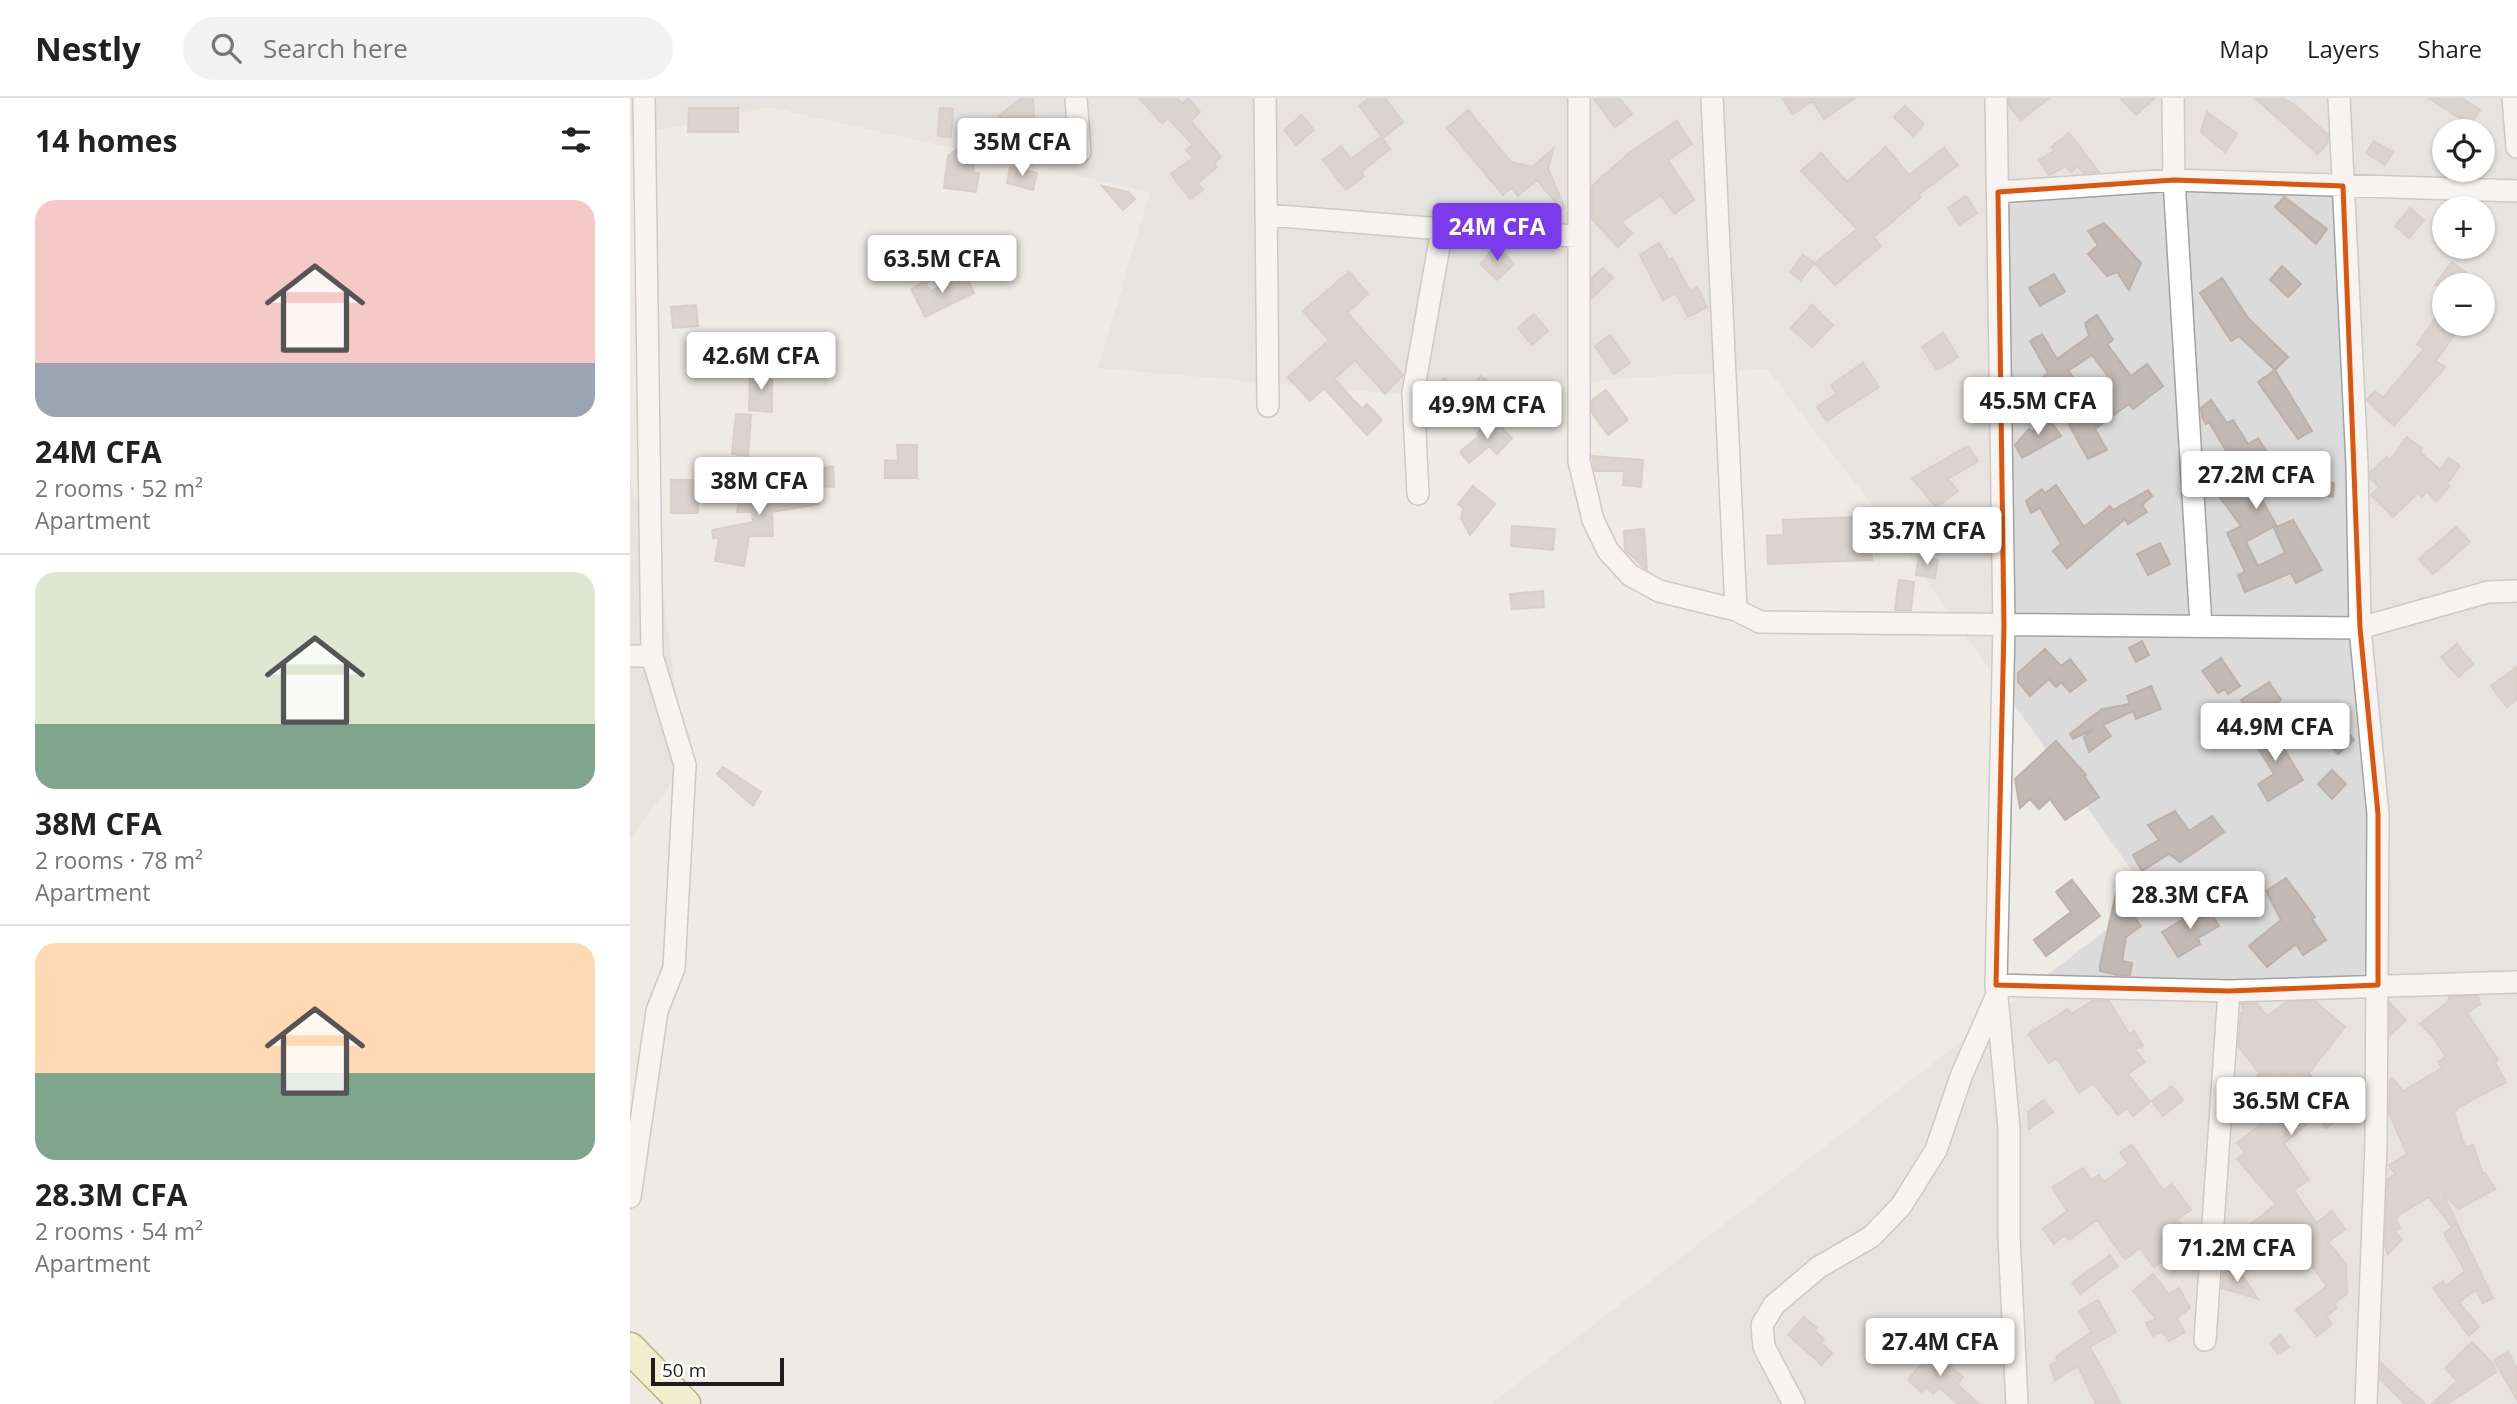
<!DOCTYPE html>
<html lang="en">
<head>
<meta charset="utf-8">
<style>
	:root { --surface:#fff; --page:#f2f2f2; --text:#222; --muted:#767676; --line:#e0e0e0; --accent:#7c3aed }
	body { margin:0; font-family:"Open Sans",sans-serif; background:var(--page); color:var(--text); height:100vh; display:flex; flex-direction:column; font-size:26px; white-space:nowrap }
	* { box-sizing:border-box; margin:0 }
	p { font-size:23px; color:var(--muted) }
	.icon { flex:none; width:38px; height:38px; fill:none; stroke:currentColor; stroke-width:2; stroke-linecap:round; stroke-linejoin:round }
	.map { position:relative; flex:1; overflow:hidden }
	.panel { display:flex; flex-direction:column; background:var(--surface); width:630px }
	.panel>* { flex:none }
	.tools { position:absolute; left:1802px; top:21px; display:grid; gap:14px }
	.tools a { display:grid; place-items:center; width:63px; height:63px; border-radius:50%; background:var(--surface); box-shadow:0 2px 5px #0004; font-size:35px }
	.scale { position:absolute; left:21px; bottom:18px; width:133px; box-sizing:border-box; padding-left:7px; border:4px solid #1e1e1e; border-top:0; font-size:19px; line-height:24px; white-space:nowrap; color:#1e1e1e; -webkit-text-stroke:5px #fff; paint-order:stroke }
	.price { position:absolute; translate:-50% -60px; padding:0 16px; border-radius:7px; background:#fff; color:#222; font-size:23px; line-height:46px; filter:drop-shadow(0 2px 4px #0008) }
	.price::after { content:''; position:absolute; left:50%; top:42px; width:21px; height:16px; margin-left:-10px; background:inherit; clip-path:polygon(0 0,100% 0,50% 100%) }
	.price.selected { background:var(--accent); color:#fff }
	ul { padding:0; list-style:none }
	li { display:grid; align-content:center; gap:14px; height:371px; padding:0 35px }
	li+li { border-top:2px solid var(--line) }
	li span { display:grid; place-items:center; height:217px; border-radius:21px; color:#555 }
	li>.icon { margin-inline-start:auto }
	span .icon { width:126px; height:126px; fill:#fffc; stroke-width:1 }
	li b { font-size:30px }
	h2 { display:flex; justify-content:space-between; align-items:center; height:84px; padding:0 35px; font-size:30px }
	header { display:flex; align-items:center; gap:42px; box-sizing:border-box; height:98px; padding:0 35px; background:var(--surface); border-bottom:2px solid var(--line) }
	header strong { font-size:33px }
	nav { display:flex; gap:38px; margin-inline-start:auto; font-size:24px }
	.search { width:490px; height:63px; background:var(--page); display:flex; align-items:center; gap:18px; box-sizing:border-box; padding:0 24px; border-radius:38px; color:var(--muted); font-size:26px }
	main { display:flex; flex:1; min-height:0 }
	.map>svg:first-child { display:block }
	.residential { fill:#dcdbdb; fill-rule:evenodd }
	.building { fill:#c2b9b4; stroke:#bfb0a7; stroke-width:2 }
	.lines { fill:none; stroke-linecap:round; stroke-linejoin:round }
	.street-casing { stroke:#a2a2a2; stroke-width:24 }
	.secondary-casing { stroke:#6b6e0b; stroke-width:33 }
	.street { stroke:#fff; stroke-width:21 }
	.secondary { stroke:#f6f5ba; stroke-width:30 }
	.marked { fill:none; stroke:#de560d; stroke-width:5; stroke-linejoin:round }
</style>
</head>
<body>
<header>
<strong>Nestly</strong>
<div class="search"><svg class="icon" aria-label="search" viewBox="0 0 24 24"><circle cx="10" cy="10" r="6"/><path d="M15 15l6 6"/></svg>Search here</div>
<nav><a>Map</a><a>Layers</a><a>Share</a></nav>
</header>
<main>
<section class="panel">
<h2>14 homes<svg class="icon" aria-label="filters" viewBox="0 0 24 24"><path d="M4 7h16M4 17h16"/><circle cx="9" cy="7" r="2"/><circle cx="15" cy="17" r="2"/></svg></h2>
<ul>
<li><span style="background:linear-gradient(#f6c9c9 75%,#9aa5b1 0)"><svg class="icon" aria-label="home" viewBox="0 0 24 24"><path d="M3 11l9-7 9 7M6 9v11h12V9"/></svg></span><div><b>24M CFA</b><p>2 rooms · 52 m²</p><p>Apartment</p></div></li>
<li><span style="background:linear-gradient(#dfe7d0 70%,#7fa58c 0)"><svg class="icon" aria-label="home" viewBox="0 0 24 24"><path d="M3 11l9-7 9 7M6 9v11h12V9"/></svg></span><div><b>38M CFA</b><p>2 rooms · 78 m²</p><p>Apartment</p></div></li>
<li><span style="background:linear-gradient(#ffd9b3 60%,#7fa58c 0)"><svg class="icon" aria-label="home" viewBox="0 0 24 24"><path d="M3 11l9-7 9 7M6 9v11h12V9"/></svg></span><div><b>28.3M CFA</b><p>2 rooms · 54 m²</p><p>Apartment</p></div></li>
</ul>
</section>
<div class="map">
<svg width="1887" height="1306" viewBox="0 0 1887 1306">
	<rect width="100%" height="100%" fill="#eeeae4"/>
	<path class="residential" d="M0,0H1887V1306H861L1520,798L1249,416L1137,271L768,296L468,270L520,94L139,9L0,38ZM1815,33H1853V72H1815ZM1815,110H1853V149H1815ZM1815,187H1853V226H1815Z
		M0,382L33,495L55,667L0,740Z"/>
	<path class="building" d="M391,0H403L405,46L359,26Z
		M509,0H547L552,6L558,0L570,14L561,23L591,59L584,65L587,69L568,85L573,92L560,101L541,76L563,60L556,52L563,47L538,20L532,25Z
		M739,0H755L773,24L753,40L729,8Z
		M963,0H989L1002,16L985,29Z
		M1152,0H1225L1194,21L1182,3L1163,16Z
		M1379,0H1419L1391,22L1379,8Z
		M1490,0H1525L1506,17Z
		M1625,0H1652L1665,7L1698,37V44L1688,56Z
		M1798,0H1832L1850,12L1840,27Z
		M1275,8L1294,26L1283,38L1264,19Z
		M59,10H108V34H58Z
		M310,10L323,11L321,39L308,38Z
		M838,12L881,64L902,69L923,51L918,71L935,110L932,112L907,82L888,98L882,90L873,97L817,30Z
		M1577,14L1607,36L1595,54L1571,34Z
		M672,17L684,32L666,47L654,32Z
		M1047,23L1062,46L1038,62L1064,102L1044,116L1031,97L991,124L1002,135L988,149L962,121V88L1000,54Z
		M1439,35L1469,74L1453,75L1448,68L1441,74L1436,68L1419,77L1409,62L1424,53L1421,49Z
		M751,39L760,51L731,74L734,78L716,92L693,62L711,48L721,61Z
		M1744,43L1763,54L1755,67L1736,55Z
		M332,47L346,54L343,75H349L346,94L314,90L318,58Z
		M1256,49L1279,77L1314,50L1328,67L1288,97L1291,99L1244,139L1251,148L1205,187L1185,165L1227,131L1171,73L1191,55L1217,84Z
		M380,69L407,75L403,92L377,85Z
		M472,88L498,94L505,101L493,112Z
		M1336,98L1347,115L1329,127L1318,110Z
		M1654,99L1697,131L1686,146L1645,109Z
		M1780,110L1794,122L1779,140L1765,128Z
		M1474,125L1511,165L1499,192L1487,174L1477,178L1458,156L1468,147L1458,133Z
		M1029,145L1039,162L1042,160L1060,193L1067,189L1077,209L1058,219L1046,195L1033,202L1010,157Z
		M867,147L884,166L867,182L850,166Z
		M1173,157L1184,165L1171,182L1160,174Z
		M1822,164L1854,187H1805Z
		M1652,168L1671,186L1658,199L1640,182Z
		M973,170L983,180L962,200V180Z
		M719,174L738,196L717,215L773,277L755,296L725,262L704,281L732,311L737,306L752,322L737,337L694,290L680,303L658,279L699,242L673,213Z
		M335,176L344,195L295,219L281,191L295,183L300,193Z
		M1424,176L1435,194L1410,208L1399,190Z
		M1592,180L1618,220L1658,259L1645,272L1609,238L1601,243L1570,195Z
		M66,207L68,228L43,230L41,209Z
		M1182,207L1203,227L1182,249L1161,230Z
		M1815,207V226H1832L1806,263L1815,269L1764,328L1737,302L1745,293L1753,300L1794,251L1787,246Z
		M904,216L918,233L902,247L888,230Z
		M1467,217L1483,242L1477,246L1501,278L1517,266L1533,288L1503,311L1499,306L1465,331L1477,352L1458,361L1437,323L1455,312L1447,301L1478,278L1462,257L1438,273L1443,279L1422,293L1413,279L1418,275L1400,243L1412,236L1427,261L1459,238L1455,225Z
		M1313,235L1328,259L1307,272L1292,249Z
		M100,236H119V261H100Z
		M980,237L1000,265L984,276L965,248Z
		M1233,265L1249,289L1197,323L1187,309L1206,296L1201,287Z
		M1645,272L1682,333L1668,341L1628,284Z
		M120,275L142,276V314L119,312Z
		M851,278L865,289L855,302L841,291Z
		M815,280L835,302L817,319L796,297Z
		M976,292L998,322L978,337L962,315V302Z
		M1581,302L1597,325L1603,322L1618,346L1628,340L1641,361L1619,374L1629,386L1625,389L1646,427L1616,444L1628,468L1655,455L1644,430L1663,422L1692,472L1666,485L1661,475L1615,494L1608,477L1615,474L1597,435L1611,428L1586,394L1610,376L1579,324L1576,326L1572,319L1571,310Z
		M106,316L121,317L118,358L102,356Z
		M1416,316L1431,338L1392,360L1385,347L1399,331L1402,334Z
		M862,320L882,340L867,356L859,348L839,365L830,354L849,338L847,336Z
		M1777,339L1792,350L1790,354L1810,372L1819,360L1830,368L1817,386L1820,388L1806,403L1797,393L1792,399L1788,395L1763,419L1741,397L1749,389L1740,380V375L1757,359L1760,362Z
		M267,347H287V380H255V362L268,363Z
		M1338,348L1348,363L1318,381L1328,393L1306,409L1282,380Z
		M962,358L1013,362L1011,389L993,387L994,373H965Z
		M203,368L204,389L186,388L187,371Z
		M144,378L147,395L186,388L189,406L142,414L143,438H119L114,468L85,463L89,440H83L82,432L123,424L122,414H107L110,397L122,399L119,383Z
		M41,382H67L68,415H41Z
		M1689,383L1704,385L1703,399L1687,397Z
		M1426,387L1454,429L1480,408L1483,412L1518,392L1522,398L1512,407L1517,414L1498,426L1495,421L1437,470L1423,453L1431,446L1410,410L1401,415L1396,403L1412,391L1415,395Z
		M843,388L865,406L840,437L831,420L833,410L828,406Z
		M1272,417L1280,436L1241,438L1242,462L1138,466L1137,438L1154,437L1153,422Z
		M882,428L925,431L923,452L881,448Z
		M1826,429L1840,444L1803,476L1789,461Z
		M1014,431L1017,472L995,452L994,433Z
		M1530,445L1540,466L1518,477L1507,456Z
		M1289,459L1308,462L1305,480L1286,477Z
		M1269,482L1284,484L1281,512H1265Z
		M913,493L914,509L882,511L880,496Z
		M1512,543L1519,557L1506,564L1499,550Z
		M1827,546L1843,566L1828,579L1811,559Z
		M1415,551L1431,568L1440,561L1456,582L1440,594L1431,584L1426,589L1419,581L1400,598L1388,584V575Z
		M1591,560L1610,588L1598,596L1595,591L1588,595L1572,573Z
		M1887,569V601L1877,609L1861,588Z
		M1639,584L1651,602L1624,620L1611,602Z
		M1521,588L1531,611L1506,621L1503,613L1473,627L1481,638L1459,654L1454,639L1464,631L1443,641L1440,636L1472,611L1500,606L1497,598Z
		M1638,625L1673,682L1638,703L1628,686L1644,676L1619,636Z
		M1714,630L1724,642L1708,656L1697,644Z
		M1426,643L1456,677L1454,678L1469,699L1435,722L1420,701L1409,711L1400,701L1390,710L1385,681Z
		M93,669L131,694L123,708L87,676Z
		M1702,672L1716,686L1702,701L1688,686Z
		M1545,713L1559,733L1582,718L1594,734L1550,764L1539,756L1512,773L1503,757L1529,742L1518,727Z
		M1656,780L1685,819L1682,821L1696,842L1673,857L1666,846L1637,869L1619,848L1651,822L1636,793Z
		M1442,782L1470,818L1416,858L1404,842L1441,814L1426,794Z
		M1497,787L1511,805L1500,814L1511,828L1496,839L1492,863L1502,865L1500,877H1487L1470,873V867L1486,795Z
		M1576,808L1589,828L1568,840L1570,846L1548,859L1532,834Z
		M1848,898L1850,906L1837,915L1868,962L1865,964L1876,984L1827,1010L1824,1015L1835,1049L1843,1047L1853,1076L1855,1075L1865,1091L1829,1111L1813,1096L1827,1125L1821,1128L1799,1099L1769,1117L1766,1121L1770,1130L1764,1133L1772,1141L1758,1156L1755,1147L1758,1081L1765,1076L1759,1067L1777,1056L1759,1015L1760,982L1762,980L1773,993L1812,970L1808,964L1816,959L1803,939L1790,926L1818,904L1819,899Z
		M1462,903H1479L1499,936L1504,933L1513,948L1505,951L1515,964L1498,976L1520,1004L1503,1018L1497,1010L1488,1017L1463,985L1449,995L1427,960L1419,965L1398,936L1438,911L1441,916Z
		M1685,903L1715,929L1679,975L1712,1018L1696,1030L1687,1018L1654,1045L1679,1082L1664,1092L1686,1125L1702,1113L1715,1131L1698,1144L1716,1166L1717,1196L1704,1205L1707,1210L1696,1218L1702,1226L1687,1238L1666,1212L1697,1188L1680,1165L1676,1168L1643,1125L1644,1130L1615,1149L1606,1138L1646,1106L1607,1061L1615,1055L1607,1045L1635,1023L1606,994L1630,976L1608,948L1611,915L1614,913L1611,906L1627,905L1637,918L1657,904Z
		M1760,905L1776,922L1760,937Z
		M1542,988L1553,1002L1533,1018L1522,1003Z
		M1414,1002L1423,1014L1399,1031L1398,1014Z
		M1502,1047L1533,1092L1542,1086L1561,1112L1547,1121L1554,1130L1547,1135L1555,1147L1524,1169L1510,1150L1495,1161L1467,1122L1439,1142L1435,1137L1424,1146L1413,1131L1437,1113L1422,1089L1453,1070L1461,1082L1469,1077L1474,1084L1498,1066L1490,1054Z
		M1827,1126L1863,1200L1853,1205L1846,1192L1829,1204L1849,1229L1839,1238L1803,1190L1813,1183L1816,1188L1835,1173L1814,1135Z
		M1480,1157L1488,1168L1450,1196L1442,1185Z
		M1593,1174H1610L1628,1201L1592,1190Z
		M1523,1176L1539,1196L1549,1190L1560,1210L1547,1220L1555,1234L1539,1243L1532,1233L1523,1238L1516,1225L1526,1221L1503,1193Z
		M1468,1202L1486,1234L1460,1249L1491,1306H1466L1448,1268L1425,1282L1420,1267L1428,1263L1426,1259L1461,1234L1449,1213Z
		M1174,1219L1187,1230L1185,1233L1194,1241L1191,1245L1202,1255L1192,1267L1158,1237Z
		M1651,1237L1659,1249L1648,1256L1640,1245Z
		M1842,1244L1863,1266L1866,1274L1817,1306H1802L1827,1283L1815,1270Z
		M1305,1250L1321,1264L1318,1267L1333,1279L1327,1286L1349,1306H1328L1309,1289L1304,1296L1296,1289L1292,1294L1278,1282Z
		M1878,1254L1887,1270V1302L1864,1262Z
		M1751,1265L1795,1306H1775L1750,1281Z"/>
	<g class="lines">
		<defs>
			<path id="street" d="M446,0L450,54
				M635,0L638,308
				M949,0V363L963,422L978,453L1000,477L1029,493L1106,512L1130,524L1730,530L1858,494L1887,493
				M1082,0L1106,512
				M1366,0L1374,528L1366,887L1379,1031V1138L1387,1306
				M1543,0L1544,82L1571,528
				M1709,0L1727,366L1730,530L1748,716L1746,1047L1736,1306
				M1883,0L1887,49
				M1368,94L1544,82L1887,93
				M636,117L812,131L947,138
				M788,396L783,295L812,131
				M0,558H22
				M1366,887L1599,893L1887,884
				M0,1099L27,913L44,870L55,667L22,558L14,0
				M1575,1242L1599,893
				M1164,1306L1134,1249L1132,1227L1144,1207L1189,1169L1241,1139L1271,1108L1306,1052L1332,976L1366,899"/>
			<path id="secondary" d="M0,1250L55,1306"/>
		</defs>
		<use href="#street" class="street-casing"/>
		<use href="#secondary" class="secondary-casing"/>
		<use href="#street" class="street"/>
		<use href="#secondary" class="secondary"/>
	</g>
	<path d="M0 0H1887V1306H0ZM1544,82L1713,88L1730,530L1748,716V887L1599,893L1366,887L1374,528L1368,94Z" fill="#eeeae4" fill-opacity=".55" fill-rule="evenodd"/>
	<path class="marked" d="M1544,82L1713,88L1730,530L1748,716V887L1599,893L1366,887L1374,528L1368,94Z"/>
</svg>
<div class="tools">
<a><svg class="icon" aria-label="locate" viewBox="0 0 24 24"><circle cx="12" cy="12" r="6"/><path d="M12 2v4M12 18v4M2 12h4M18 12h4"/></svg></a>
<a>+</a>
<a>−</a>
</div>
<div class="scale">50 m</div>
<b class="price" style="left:392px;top:80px">35M CFA</b>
<b class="price selected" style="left:867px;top:165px">24M CFA</b>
<b class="price" style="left:312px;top:197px">63.5M CFA</b>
<b class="price" style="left:131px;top:294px">42.6M CFA</b>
<b class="price" style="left:1408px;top:339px">45.5M CFA</b>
<b class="price" style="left:857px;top:343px">49.9M CFA</b>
<b class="price" style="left:1626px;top:413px">27.2M CFA</b>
<b class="price" style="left:129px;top:419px">38M CFA</b>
<b class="price" style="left:1297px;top:469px">35.7M CFA</b>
<b class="price" style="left:1645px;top:665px">44.9M CFA</b>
<b class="price" style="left:1560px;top:833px">28.3M CFA</b>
<b class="price" style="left:1661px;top:1039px">36.5M CFA</b>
<b class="price" style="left:1607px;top:1186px">71.2M CFA</b>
<b class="price" style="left:1310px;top:1280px">27.4M CFA</b>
</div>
</main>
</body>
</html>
